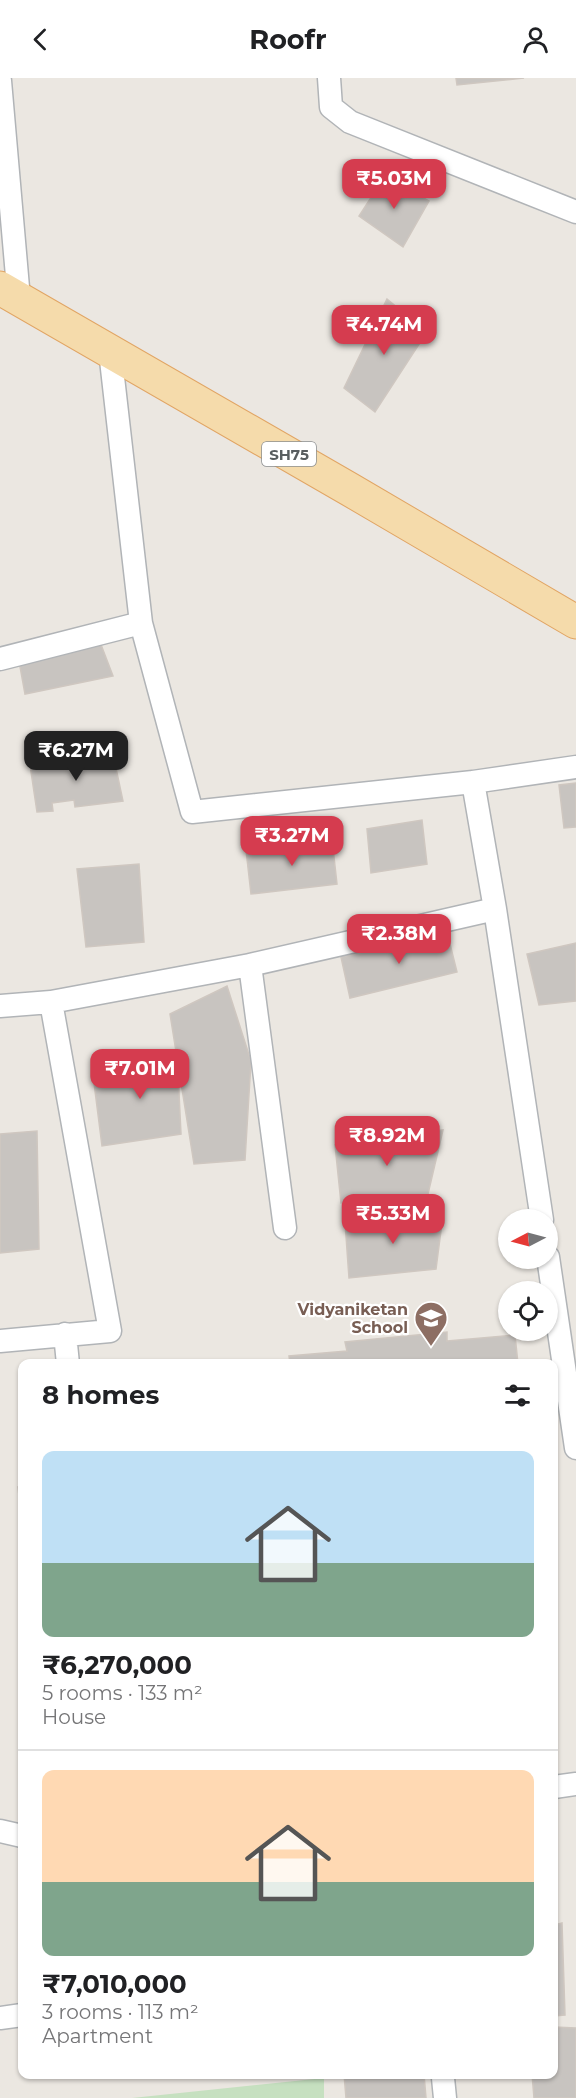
<!DOCTYPE html>
<html lang="en">
<head>
<meta charset="utf-8">
<style>
	:root { --surface:#fff; --page:#f6f6f6; --text:#202124; --muted:#757577; --line:#e0e0e0; --accent:#d53c4f }
	body { margin:0; font-family:Montserrat,sans-serif; background:var(--page); color:var(--text); height:100vh; display:flex; flex-direction:column; font-size:22px; white-space:nowrap }
	* { box-sizing:border-box; margin:0 }
	p { font-size:20px; color:var(--muted) }
	.icon { flex:none; width:33px; height:33px; fill:none; stroke:currentColor; stroke-width:2; stroke-linecap:round; stroke-linejoin:round }
	.map { position:relative; flex:1; overflow:hidden }
	.drawer { position:absolute; left:18px; top:1281px; width:540px; height:720px; display:flex; flex-direction:column; background:var(--surface); border-radius:12px; box-shadow:0 2px 4px #0004 }
	.drawer>* { flex:none }
	.needle { width:39px; rotate:264deg }
	.controls { position:absolute; left:498px; top:1131px; display:grid; gap:12px }
	.controls a { display:grid; place-items:center; width:60px; height:60px; border-radius:50%; background:var(--surface); box-shadow:0 2px 4px #0004; font-size:30px }
	.price { position:absolute; translate:-50% -51px; padding:0 14px; border-radius:12px; background:var(--accent); color:#fff; font-size:20px; line-height:39px; filter:drop-shadow(0 2px 3px #0008) }
	.price::after { content:''; position:absolute; left:50%; top:36px; width:18px; height:14px; margin-left:-9px; background:inherit; clip-path:polygon(0 0,100% 0,50% 100%) }
	.price.current { background:#222; color:#fff }
	ul { padding:0; list-style:none }
	li { display:grid; align-content:center; gap:12px; height:318px; padding:0 24px }
	li+li { border-top:2px solid var(--line) }
	li span { display:grid; place-items:center; height:186px; border-radius:12px; color:#555 }
	li>.icon { margin-inline-start:auto }
	span .icon { width:108px; height:108px; fill:#fffc; stroke-width:1 }
	li b { font-size:26px }
	h2 { display:flex; justify-content:space-between; align-items:center; height:72px; padding:0 24px; font-size:26px }
	header { display:flex; justify-content:space-between; align-items:center; height:78px; padding:0 24px; background:var(--surface); font-size:27px; font-weight:700 }
	.map>svg:first-child { display:block }
	.green { fill:#c6e0c0 }
	.building { fill:#c8c4c0; stroke:#cfc7c0; stroke-width:1.5 }
	.lines { fill:none; stroke-linecap:round; stroke-linejoin:round }
	.street-casing { stroke:#b1b4b7; stroke-width:25 }
	.primary-casing { stroke:#e1a564; stroke-width:35 }
	.street { stroke:#fff; stroke-width:22 }
	.primary { stroke:#f5dbab; stroke-width:33 }
	.labels { text-anchor:middle; dominant-baseline:central; stroke-width:4.5; stroke-linejoin:round; paint-order:stroke }
	.shield { fill:#fff; stroke:#8b8e90; stroke-width:1.5 }
	.shield-label { font-size:15px; font-weight:bold; fill:#595e60 }
	.education-label { font-size:16px; font-weight:bold; fill:#785e54; stroke:#fff; text-anchor:end }
</style>
</head>
<body>
<header><svg class="icon" aria-label="back" viewBox="0 0 24 24"><path d="M15 5l-7 7 7 7"/></svg>Roofr<svg class="icon" aria-label="person" viewBox="0 0 24 24"><circle cx="12" cy="8" r="4"/><path d="M4 21q1-7 8-7t8 7"/></svg></header>
<div class="map">
<svg width="576" height="2020" viewBox="0 0 576 2020">
	<rect width="100%" height="100%" fill="#ebe7e1"/>
	<path class="green" d="M324,2000V2020H132Z"/>
	<path class="building" d="M456,0H524L457,7Z
		M385,98L429,123L403,169L359,138Z
		M387,221L427,254L375,334L344,310Z
		M100,564L113,598L25,616L19,583Z
		M113,676L123,723L75,729L74,722L52,725L53,733L37,734L30,687Z
		M576,705V749L564,750L559,707Z
		M422,742L427,786L371,795L367,751Z
		M332,761L337,806L251,816L246,772Z
		M139,786L144,864L86,869L77,791Z
		M447,854L457,894L350,920L341,879Z
		M576,865V923L539,927L527,876Z
		M227,908L251,983L245,1082L194,1086L170,936Z
		M177,974L181,1056L102,1068L94,1005L114,1002L110,982Z
		M443,1052L428,1116L341,1125L335,1067Z
		M37,1053L39,1171L0,1175V1056Z
		M443,1137L436,1191L349,1200L345,1144Z
		M447,1254V1263L515,1257L518,1286H290L289,1278L347,1273L345,1264Z
		M18,1409H22V1445Z
		M562,1845L565,1937L554,1938V1847Z
		M554,1949L576,1950V2020H534L532,1996H554Z
		M344,1996H424L426,2020H346Z"/>
	<g class="lines">
		<defs>
			<path id="street" d="M329,0L331,29L350,44L576,134
				M0,3L19,221
				M141,545L192,734L473,704L495,831L542,1142
				M0,581L141,545L110,273
				M473,704L576,689
				M250,887L495,831
				M0,928L51,924
				M548,1179L576,1370
				M65,1256L68,1286
				M0,1263L110,1253L51,924L250,887L285,1150
				M554,1709L576,1706
				M0,1753L22,1758
				M0,1940L22,1937
				M443,2000L445,2020"/>
			<path id="primary" d="M0,210L349,411L576,544"/>
		</defs>
		<use href="#street" class="street-casing"/>
		<use href="#primary" class="primary-casing"/>
		<use href="#street" class="street"/>
		<use href="#primary" class="primary"/>
	</g>
	<defs>
		<symbol id="school-pin" viewBox="-11 -11 22 30"><path d="M0 17L-7.5 6A9.5 9.5 0 1 1 7.5 6Z" fill="#8d6e63" stroke="#fff"/><path d="M0-5L7-2L0 1L-7-2ZM-4 1L0 2.5L4 1V4Q0 6-4 4Z" fill="#fff"/></symbol>
	</defs>
	<g fill-rule="evenodd">
		<use href="#school-pin" x="412" y="1221" width="38" height="52"/>
	</g>
	<g class="labels">
		<rect class="shield" x="262" y="364" width="54" height="24" rx="4.5"/>
		<g class="shield-label">
			<text x="289" y="376">SH75</text>
		</g>
		<g class="education-label">
			<text x="408" y="1231">Vidyaniketan<tspan x="408" dy="18">School</tspan></text>
		</g>
	</g>
</svg>
<div class="controls">
<a><svg class="needle" viewBox="-14 -14 28 28"><path d="M0-13l5 13h-10z" fill="#e53935"/><path d="M0 13l5-13h-10z" fill="#757577"/></svg></a>
<a><svg class="icon" aria-label="locate" viewBox="0 0 24 24"><circle cx="12" cy="12" r="6"/><path d="M12 2v4M12 18v4M2 12h4M18 12h4"/></svg></a>
</div>
<b class="price" style="left:394px;top:132px">₹5.03M</b>
<b class="price" style="left:384px;top:278px">₹4.74M</b>
<b class="price current" style="left:76px;top:704px">₹6.27M</b>
<b class="price" style="left:292px;top:789px">₹3.27M</b>
<b class="price" style="left:399px;top:887px">₹2.38M</b>
<b class="price" style="left:140px;top:1022px">₹7.01M</b>
<b class="price" style="left:387px;top:1089px">₹8.92M</b>
<b class="price" style="left:393px;top:1167px">₹5.33M</b>
<section class="drawer">
<h2>8 homes<svg class="icon" aria-label="filters" viewBox="0 0 24 24"><path d="M4 7h16M4 17h16"/><circle cx="9" cy="7" r="2"/><circle cx="15" cy="17" r="2"/></svg></h2>
<ul>
<li><span style="background:linear-gradient(#bfe0f5 60%,#7fa58c 0)"><svg class="icon" aria-label="home" viewBox="0 0 24 24"><path d="M3 11l9-7 9 7M6 9v11h12V9"/></svg></span><div><b>₹6,270,000</b><p>5 rooms · 133 m²</p><p>House</p></div></li>
<li><span style="background:linear-gradient(#ffd9b3 60%,#7fa58c 0)"><svg class="icon" aria-label="home" viewBox="0 0 24 24"><path d="M3 11l9-7 9 7M6 9v11h12V9"/></svg></span><div><b>₹7,010,000</b><p>3 rooms · 113 m²</p><p>Apartment</p></div></li>
</ul>
</section>
</div>
</body>
</html>
